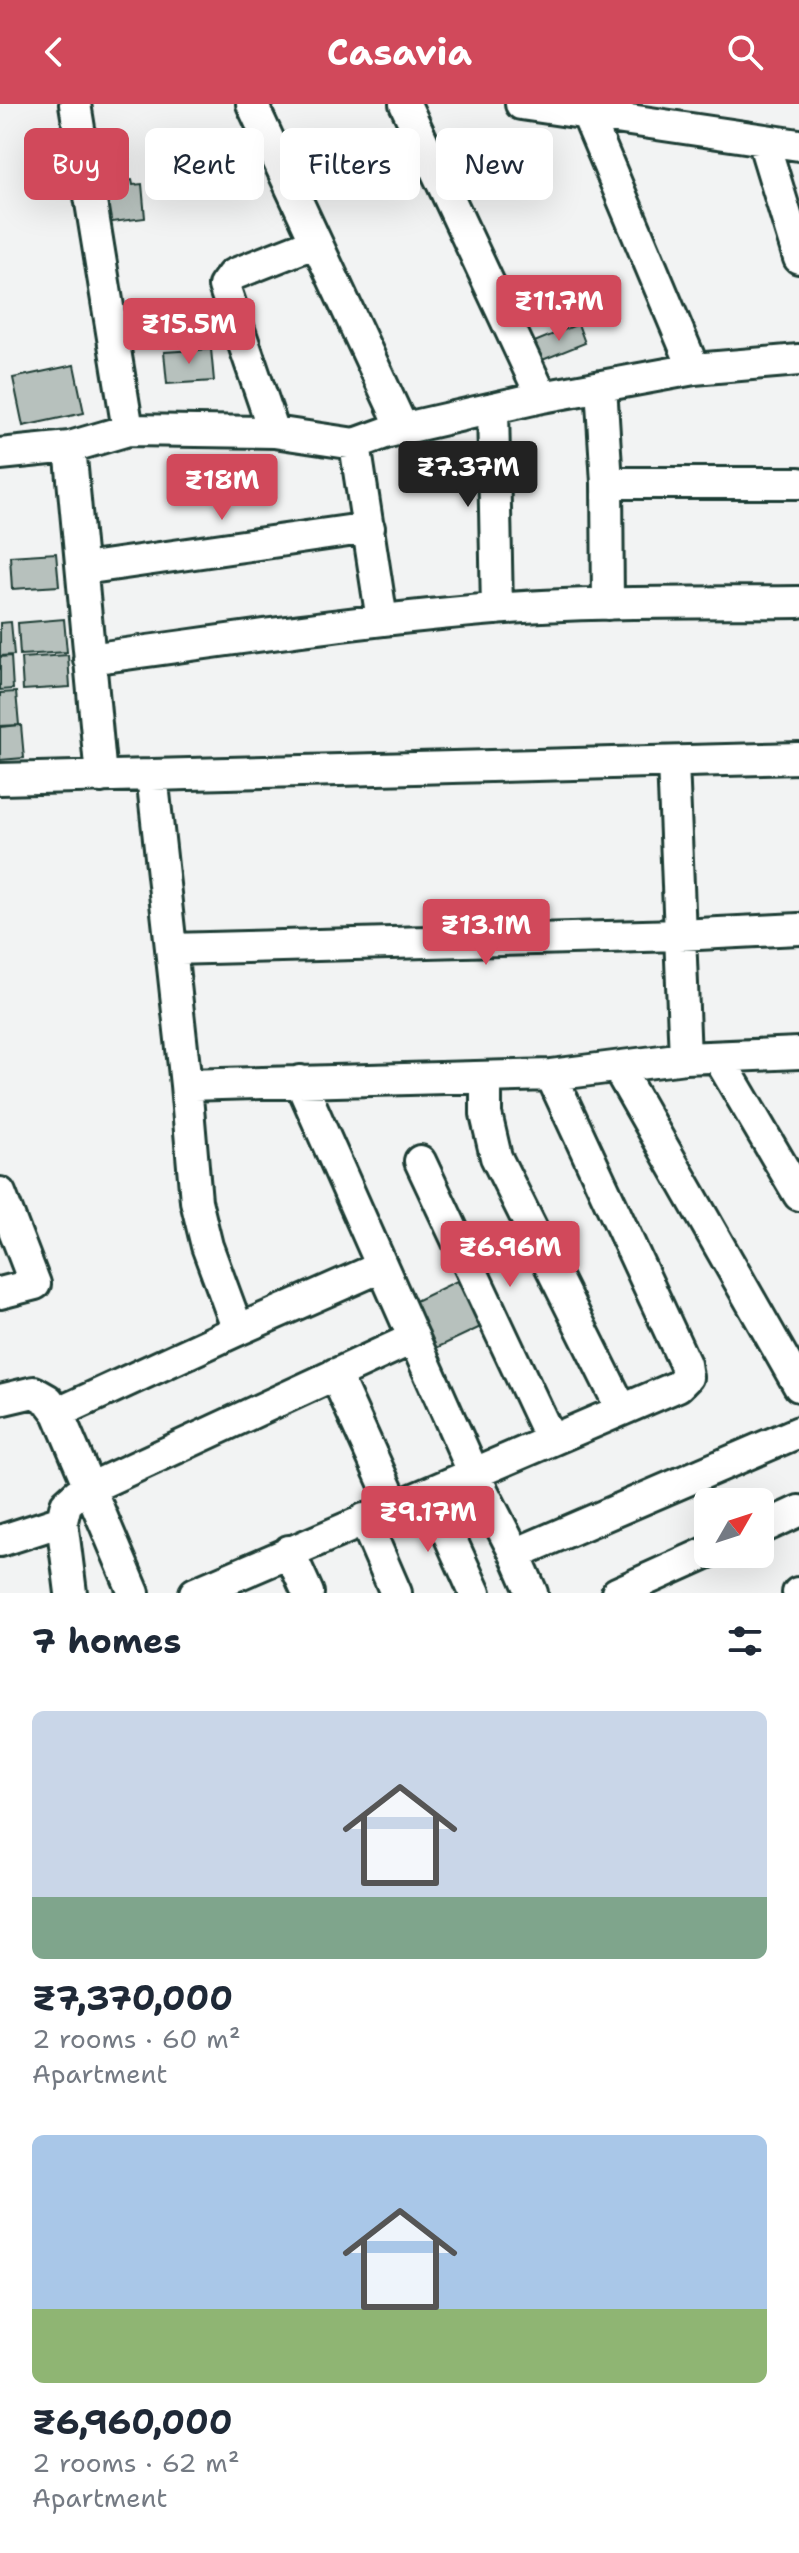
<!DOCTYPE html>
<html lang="en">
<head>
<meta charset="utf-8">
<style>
	:root { --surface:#fff; --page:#f2f2f3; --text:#1f2937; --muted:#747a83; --accent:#d1495b }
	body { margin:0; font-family:"Shantell Sans",sans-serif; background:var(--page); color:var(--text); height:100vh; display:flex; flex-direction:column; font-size:30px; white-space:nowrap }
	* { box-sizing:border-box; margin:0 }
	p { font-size:26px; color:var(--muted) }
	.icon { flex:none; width:44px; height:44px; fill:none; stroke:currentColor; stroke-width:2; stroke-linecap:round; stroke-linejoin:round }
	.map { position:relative; height:1489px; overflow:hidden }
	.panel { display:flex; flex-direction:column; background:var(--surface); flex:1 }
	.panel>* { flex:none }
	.top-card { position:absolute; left:24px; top:24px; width:752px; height:72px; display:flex; gap:16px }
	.needle { width:52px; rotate:51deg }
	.fabs { position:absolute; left:694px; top:1384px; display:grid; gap:16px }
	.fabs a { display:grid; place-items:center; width:80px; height:80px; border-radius:12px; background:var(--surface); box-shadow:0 8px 32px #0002; font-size:40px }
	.price { position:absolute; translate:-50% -68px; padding:0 18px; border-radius:8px; background:var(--accent); color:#fff; font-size:26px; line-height:52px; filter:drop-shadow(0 2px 4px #0008) }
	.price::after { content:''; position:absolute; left:50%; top:48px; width:24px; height:18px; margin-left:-12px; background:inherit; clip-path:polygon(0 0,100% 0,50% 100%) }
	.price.active { background:#222; color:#fff }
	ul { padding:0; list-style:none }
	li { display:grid; align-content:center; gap:16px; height:424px; padding:0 32px }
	li span { display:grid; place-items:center; height:248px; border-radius:12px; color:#555 }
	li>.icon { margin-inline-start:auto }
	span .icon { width:144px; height:144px; fill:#fffc; stroke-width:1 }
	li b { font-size:34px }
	h2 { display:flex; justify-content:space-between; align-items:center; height:96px; padding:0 32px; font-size:34px }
	.chip { padding:0 28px; border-radius:12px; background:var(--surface); box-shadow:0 8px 32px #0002; font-size:28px; line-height:72px }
	.chip.active { background:var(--accent); color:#fff }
	header { display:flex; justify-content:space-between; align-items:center; height:104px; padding:0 32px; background:var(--accent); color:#fff; font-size:36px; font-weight:700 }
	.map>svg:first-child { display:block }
	.building { fill:#b7c1bd; stroke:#1f3d34; stroke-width:2 }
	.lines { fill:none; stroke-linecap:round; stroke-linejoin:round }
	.minor-casing { stroke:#1f3d34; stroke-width:36 }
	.minor { stroke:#fff; stroke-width:30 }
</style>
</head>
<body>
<header><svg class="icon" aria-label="back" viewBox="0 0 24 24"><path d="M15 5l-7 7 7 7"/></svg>Casavia<svg class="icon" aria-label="search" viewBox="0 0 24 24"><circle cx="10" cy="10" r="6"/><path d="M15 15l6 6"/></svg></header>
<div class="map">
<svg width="799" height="1489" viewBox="0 0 799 1489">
	<rect width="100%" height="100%" fill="#f2f3f3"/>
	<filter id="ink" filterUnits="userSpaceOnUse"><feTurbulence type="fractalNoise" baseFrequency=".0125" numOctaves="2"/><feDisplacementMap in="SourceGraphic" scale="16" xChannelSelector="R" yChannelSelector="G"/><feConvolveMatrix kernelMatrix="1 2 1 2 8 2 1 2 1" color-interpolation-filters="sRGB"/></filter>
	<g filter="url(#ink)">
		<path class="building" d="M132,76L133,81L142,80L145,114L97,120L93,80Z
			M209,207L211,240L164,243L162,211Z
			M578,220L585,239L540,257L532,239Z
			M211,245L214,277L167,280L164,248Z
			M74,261L84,309L23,322L13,274Z
			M56,449L59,482L12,485L10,452Z
			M64,515L67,548L20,551L18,519Z
			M11,518L14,551L0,552V519Z
			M68,551L70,583L23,586L21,554Z
			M11,552L13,585L0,586V553Z
			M16,588L19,621L0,622V589Z
			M21,621L24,654L0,656V623Z
			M465,1173L487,1220L430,1247L407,1201Z"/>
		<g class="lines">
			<defs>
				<path id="minor" d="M75,0L128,326L274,328L355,340
					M252,0L403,325
					M405,0L542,293L694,265L799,256
					M521,0L799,41
					M587,10L694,265
					M763,36L799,154
					M601,282L607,379L608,500
					M493,304L497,505
					M274,328L224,182L232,171L316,138
					M70,343L101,673
					M0,350L70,343L128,326
					M607,379H799
					M83,465L369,424
					M382,516L355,340L388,328L542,293
					M89,555C224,537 359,516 494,505C595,497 698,499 799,498
					M673,658L685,954
					M152,671L186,981L196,1097L207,1142L238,1226
					M0,675L799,654
					M171,845L679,831L799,825
					M718,953L799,1091
					M618,964L799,1282
					M486,975V1010L496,1053L622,1306
					M300,977L474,1370L515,1450L532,1489
					M186,981L551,971L685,954L799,949
					M420,1057L551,1336
					M0,1089L35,1180L0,1189
					M335,1270L395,1403
					M0,1296L34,1288L48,1296L58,1309L134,1489
					M58,1309L238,1226L381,1163
					M430,1389L475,1489
					M364,1415L396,1489
					M760,1425L799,1407
					M0,1437L62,1417
					M289,1447L308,1489
					M515,1450L799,1328
					M71,1489L62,1417L66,1400L77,1390L414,1234
					M195,1489L678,1282L687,1273L685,1260L551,971
					M617,1489L708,1448
					M798,1489H799"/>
			</defs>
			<use href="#minor" class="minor-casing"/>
			<use href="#minor" class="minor"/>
		</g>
	</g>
</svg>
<div class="fabs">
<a><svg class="needle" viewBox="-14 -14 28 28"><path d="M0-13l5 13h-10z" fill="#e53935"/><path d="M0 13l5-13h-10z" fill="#747a83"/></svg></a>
</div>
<b class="price" style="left:559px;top:239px">₹11.7M</b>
<b class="price" style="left:189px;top:262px">₹15.5M</b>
<b class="price active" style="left:468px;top:405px">₹7.37M</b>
<b class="price" style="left:222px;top:418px">₹18M</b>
<b class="price" style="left:486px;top:863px">₹13.1M</b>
<b class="price" style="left:510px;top:1185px">₹6.96M</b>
<b class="price" style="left:428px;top:1450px">₹9.17M</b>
<div class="top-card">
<a class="chip active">Buy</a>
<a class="chip">Rent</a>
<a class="chip">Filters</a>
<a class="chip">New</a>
</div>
</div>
<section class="panel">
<h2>7 homes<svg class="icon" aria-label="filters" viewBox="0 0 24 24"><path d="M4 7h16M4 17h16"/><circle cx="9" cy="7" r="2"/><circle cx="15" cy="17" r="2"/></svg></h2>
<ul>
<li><span style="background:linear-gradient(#c9d6e8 75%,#7fa58c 0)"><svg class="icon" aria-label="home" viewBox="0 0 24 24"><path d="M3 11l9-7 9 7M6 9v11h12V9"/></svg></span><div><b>₹7,370,000</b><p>2 rooms · 60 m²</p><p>Apartment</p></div></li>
<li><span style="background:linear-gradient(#a9c7e8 70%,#8fb573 0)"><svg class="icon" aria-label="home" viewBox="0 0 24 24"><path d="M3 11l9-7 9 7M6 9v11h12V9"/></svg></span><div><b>₹6,960,000</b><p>2 rooms · 62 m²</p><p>Apartment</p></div></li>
</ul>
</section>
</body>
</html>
